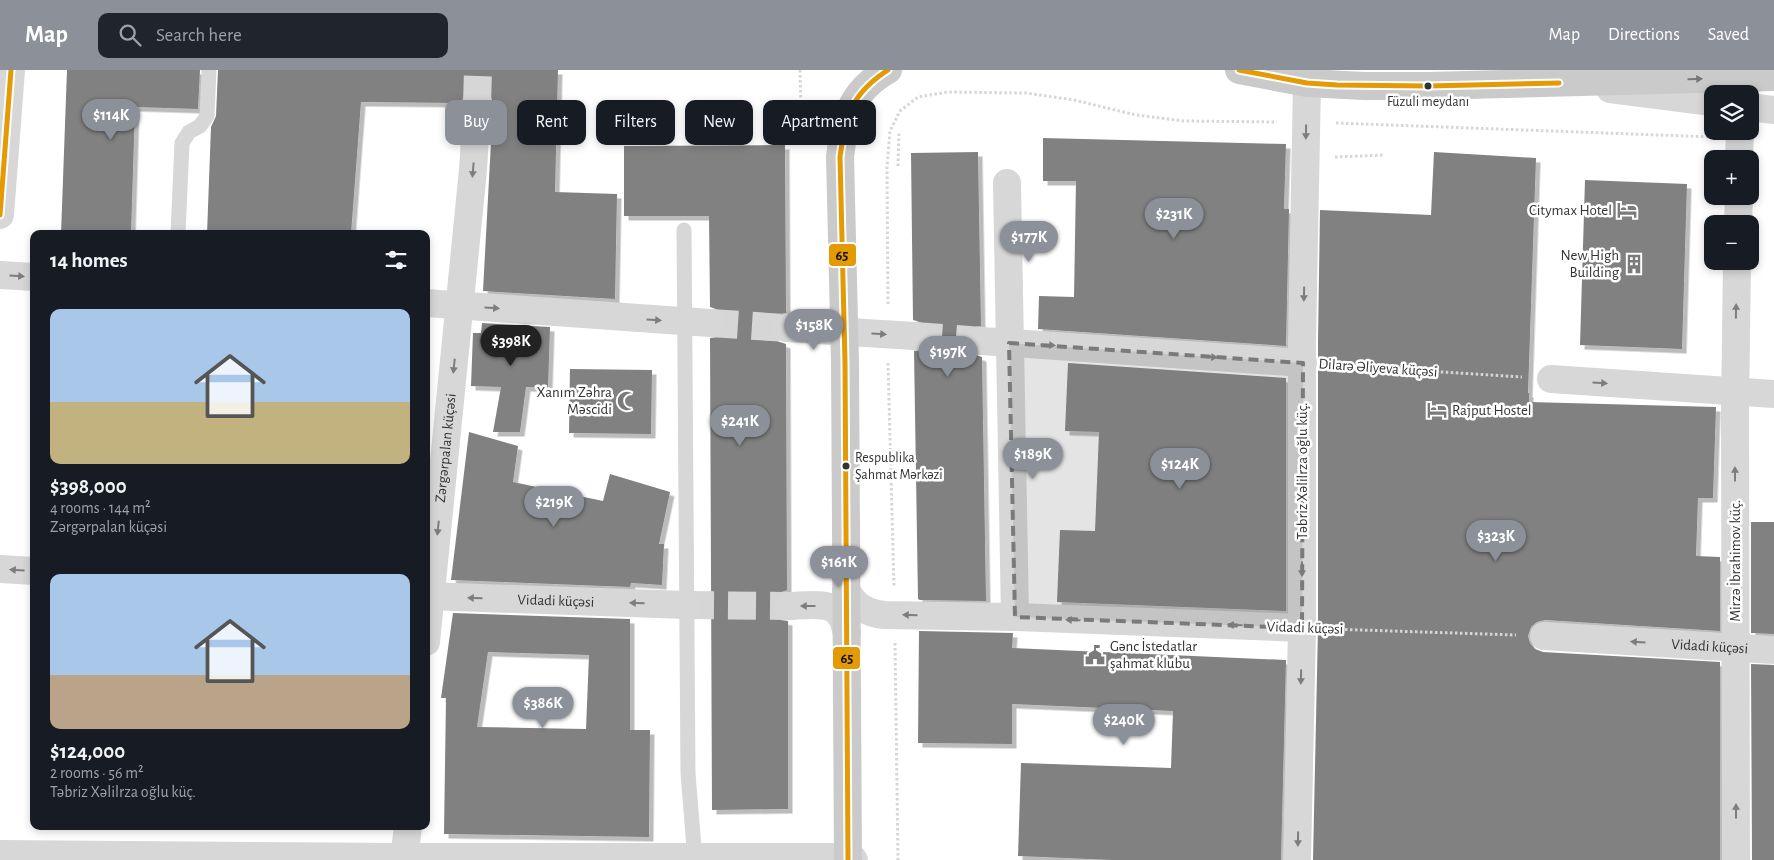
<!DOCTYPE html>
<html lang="en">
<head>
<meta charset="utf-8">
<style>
	:root { --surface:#171b24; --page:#20242c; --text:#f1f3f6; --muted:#9ea1a6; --accent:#8c9099 }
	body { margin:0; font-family:"Alegreya Sans",sans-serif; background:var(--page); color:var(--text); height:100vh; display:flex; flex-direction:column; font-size:19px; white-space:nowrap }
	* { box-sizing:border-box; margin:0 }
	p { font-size:16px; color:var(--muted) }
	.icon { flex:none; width:28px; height:28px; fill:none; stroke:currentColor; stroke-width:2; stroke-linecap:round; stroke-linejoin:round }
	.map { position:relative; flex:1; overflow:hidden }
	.sheet { position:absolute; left:30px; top:160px; width:400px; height:600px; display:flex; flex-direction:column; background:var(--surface); border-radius:10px; box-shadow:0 2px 8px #0003 }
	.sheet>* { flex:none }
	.hud { position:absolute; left:445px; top:30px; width:475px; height:45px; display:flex; gap:10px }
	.buttons { position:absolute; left:1704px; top:15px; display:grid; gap:10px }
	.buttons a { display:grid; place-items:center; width:55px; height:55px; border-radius:10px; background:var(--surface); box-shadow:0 2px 8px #0003; font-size:25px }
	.price { position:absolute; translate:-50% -42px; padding:0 11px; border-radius:18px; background:var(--accent); color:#fff; font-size:16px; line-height:32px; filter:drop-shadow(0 1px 2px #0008) }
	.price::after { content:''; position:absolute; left:50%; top:30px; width:15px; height:11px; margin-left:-8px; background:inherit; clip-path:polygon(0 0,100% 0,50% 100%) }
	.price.active { background:#222; color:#fff }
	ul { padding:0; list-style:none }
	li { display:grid; align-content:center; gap:10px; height:265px; padding:0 20px }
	li span { display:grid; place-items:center; height:155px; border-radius:10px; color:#555 }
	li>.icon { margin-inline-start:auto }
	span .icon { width:90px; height:90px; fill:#fffc; stroke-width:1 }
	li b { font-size:21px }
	h2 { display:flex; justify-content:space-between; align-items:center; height:60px; padding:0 20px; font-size:21px }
	.pill { padding:0 18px; border-radius:10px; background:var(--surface); box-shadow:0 2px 8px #0003; font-size:18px; line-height:45px }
	.pill.active { background:var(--accent); color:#fff }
	header { display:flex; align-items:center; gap:30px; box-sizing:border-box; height:70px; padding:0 25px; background:var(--accent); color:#fff }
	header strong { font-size:24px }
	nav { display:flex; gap:28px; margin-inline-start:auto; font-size:18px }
	.search { width:350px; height:45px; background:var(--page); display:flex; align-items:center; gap:12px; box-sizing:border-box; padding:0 18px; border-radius:10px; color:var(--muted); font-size:19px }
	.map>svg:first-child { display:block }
	.building { fill:#818181; fill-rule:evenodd; filter:url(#shadow) }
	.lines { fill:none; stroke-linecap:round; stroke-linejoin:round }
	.minor-tunnel { stroke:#d6d6d6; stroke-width:28; stroke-dasharray:28 14; stroke-linecap:butt }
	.path { stroke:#d6d6d6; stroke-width:3; stroke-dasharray:2.5 2.5; stroke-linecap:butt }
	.service { stroke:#d7d7d7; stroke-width:15 }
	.minor { stroke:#d7d7d7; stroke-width:28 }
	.tertiary { stroke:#d7d7d7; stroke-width:28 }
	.primary { stroke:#cacaca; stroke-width:28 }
	.bus-1-casing { stroke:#fff; stroke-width:9 }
	.bus-1 { stroke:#e39a05; stroke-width:5 }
	.oneway { fill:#777 }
	.oneway2 { fill:#7d7d7d }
	.marked { fill:#7a7a7a; fill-opacity:0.2; stroke:#7a7a7a; stroke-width:4; stroke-dasharray:10 6; stroke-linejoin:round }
	.bus-dot { fill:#333; stroke:#fff; stroke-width:2 }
	.labels { text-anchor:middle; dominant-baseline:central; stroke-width:5; stroke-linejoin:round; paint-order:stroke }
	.bus-label { font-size:14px; fill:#333; stroke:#fff }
	.poi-label { font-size:15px; fill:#333; stroke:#fff; text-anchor:end }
	.street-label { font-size:15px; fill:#333; stroke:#fff }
	.line-badge { stroke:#fff; stroke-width:2 }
	.pale-badge-label { font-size:14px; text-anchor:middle; font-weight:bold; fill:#111 }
</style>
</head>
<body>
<header>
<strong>Map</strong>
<div class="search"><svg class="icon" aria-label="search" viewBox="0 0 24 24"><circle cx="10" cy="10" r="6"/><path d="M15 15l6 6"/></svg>Search here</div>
<nav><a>Map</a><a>Directions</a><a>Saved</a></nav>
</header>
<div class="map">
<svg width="1774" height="790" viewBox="0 0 1774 790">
	<defs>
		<filter id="shadow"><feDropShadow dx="4.5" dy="4.5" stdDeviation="0" flood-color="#0004"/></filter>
	</defs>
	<rect width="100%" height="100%" fill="#fff"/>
	<path class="building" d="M67,0H200L198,39L135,37L131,164H61Z
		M218,0H558L555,122L617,124L615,229L483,221L493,35L491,27L485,21L478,18L470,20L464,26L461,33L361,32L351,164H207L211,57L216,46Z
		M1043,68L1286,74L1284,139H1289L1286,276L1038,259L1039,226L1074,227L1076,111H1043Z
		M785,75L786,243L779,244L773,249L770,258L772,265L777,271L786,274L787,520L779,523L774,529L772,536L775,545L781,550L788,551V739L712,740L710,268L717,267L723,262L726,254L724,246L719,240L710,237L709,146H624V76Z
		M978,82L981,256L975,257L969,262L966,270L968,278L973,284L982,287L986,531L920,530L918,529L914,281L921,280L927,275L930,266L928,259L923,253L913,250L911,83Z
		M1434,82L1536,88L1528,323H1529V332L1716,337L1713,428H1698L1696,486L1720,487V561L1545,550L1537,552L1531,557L1528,566L1530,573L1535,579L1543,582L1720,592V790H1313L1318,558V272L1320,140L1431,145Z
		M1585,110L1687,114L1682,279L1580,275Z
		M482,253L550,257L548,318L526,317L520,362H493L501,317L471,316L473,263H481Z
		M1068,293L1286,308V541L1057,532L1060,460L1095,461L1099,362L1065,361Z
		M570,299L652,300L651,364L569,363Z
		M469,362L518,376L513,412L603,431L610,404L670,422L659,474H664L662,515L631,513L630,517L451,510Z
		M1751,452H1774V564L1751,563Z
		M453,543L630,549V660H650L649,767L444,764L446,628H441ZM488,582L589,585L586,659L477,657Z
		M919,561L1013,563L1012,578L1286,590L1281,790H1112L1018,786L1021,693L1171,698L1173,641L1012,634V674L918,673Z
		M1751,594L1774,595V790H1752Z"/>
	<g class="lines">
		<path class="minor-tunnel" d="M477,34L478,0
			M710,253L786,258
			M914,266L982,271
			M686,535L788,536"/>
		<path class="path" d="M800,0L801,42
			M1336,53L1712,67
			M1335,87L1385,85
			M898,96L899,61
			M888,234L887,97L890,61L900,41L918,27L948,22L1026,23L1074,30L1136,45L1184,51L1277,52
			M888,293L894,517
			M1331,295L1522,307
			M1330,559L1516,565
			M895,573L898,790"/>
		<path class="service" d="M684,160L688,703L695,790
			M178,164L182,73L189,62L200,56L207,46L209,0"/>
		<g class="minor">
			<path d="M1739,89L1740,61"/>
			<path d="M1007,113L1015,547"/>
			<path d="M0,145L11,0"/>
			<path d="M1738,154L1739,126"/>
			<path d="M0,205L34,207"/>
			<path d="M426,233L710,253"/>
			<path d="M786,258L914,266"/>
			<path d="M982,271L1303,293"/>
			<path d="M1551,309L1774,324"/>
			<path d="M0,499L34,501"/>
			<path d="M846,520C855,536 866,543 884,545L1015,547L1302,558"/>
			<path id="s1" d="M426,526L686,535"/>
			<path d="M788,536C802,536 831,530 840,545C844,550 845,557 847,563"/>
			<path id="s2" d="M1544,566L1774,580"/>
			<path id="s3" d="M426,572L473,100L477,34"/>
			<path d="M0,784L405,787H831L854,790"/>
			<path d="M404,790L408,756"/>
			<path d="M1297,790L1302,558V272L1307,13"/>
			<path d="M1736,790L1735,341L1737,191"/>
		</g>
		<path class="tertiary" d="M1610,19L1712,32
			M1750,37L1774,40"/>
		<path class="primary" d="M1239,0L1307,13L1364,16H1428L1774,7
			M848,790L845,292L840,87C845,47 850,22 888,0"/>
		<defs>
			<path id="bus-1" d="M1239,0L1307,13L1337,15L1428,16L1559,13
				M0,145L11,0
				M848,790L845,292L840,87C846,45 851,24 888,0"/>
		</defs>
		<use href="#bus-1" class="bus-1-casing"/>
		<use href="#bus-1" class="bus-1"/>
	</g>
	<defs><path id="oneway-solid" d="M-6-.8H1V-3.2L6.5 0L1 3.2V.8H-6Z" transform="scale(1.25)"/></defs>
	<use class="oneway" href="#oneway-solid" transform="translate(1695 9) rotate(-2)"/>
	<g class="oneway2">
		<use href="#oneway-solid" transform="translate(1306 62) rotate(91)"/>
		<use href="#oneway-solid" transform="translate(473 100) rotate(95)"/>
		<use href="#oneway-solid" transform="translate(17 206) rotate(4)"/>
		<use href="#oneway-solid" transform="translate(1304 224) rotate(91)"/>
		<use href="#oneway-solid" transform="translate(492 238) rotate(4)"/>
		<use href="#oneway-solid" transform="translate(1736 241) rotate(-89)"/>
		<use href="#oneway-solid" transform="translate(654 250) rotate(4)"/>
		<use href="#oneway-solid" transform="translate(879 264) rotate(4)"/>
		<use href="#oneway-solid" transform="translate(1048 275) rotate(4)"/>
		<use href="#oneway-solid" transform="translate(1210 287) rotate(4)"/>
		<use href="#oneway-solid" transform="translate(454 296) rotate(96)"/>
		<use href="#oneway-solid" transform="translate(1600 313) rotate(4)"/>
		<use href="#oneway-solid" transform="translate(1735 404) rotate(-90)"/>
		<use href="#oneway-solid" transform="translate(438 458) rotate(96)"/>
		<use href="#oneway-solid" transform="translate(1302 499) rotate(90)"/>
		<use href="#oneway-solid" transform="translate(17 500) rotate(-176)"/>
		<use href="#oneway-solid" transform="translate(475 528) rotate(-178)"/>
		<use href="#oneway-solid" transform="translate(637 533) rotate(-178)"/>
		<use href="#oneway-solid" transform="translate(808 536) rotate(-180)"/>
		<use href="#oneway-solid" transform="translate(910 545) rotate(-179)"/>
		<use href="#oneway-solid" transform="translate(1073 550) rotate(-178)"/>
		<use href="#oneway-solid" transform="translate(1235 555) rotate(-178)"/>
		<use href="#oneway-solid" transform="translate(1638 572) rotate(-176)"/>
		<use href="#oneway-solid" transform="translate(1301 607) rotate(91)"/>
		<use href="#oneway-solid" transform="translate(1736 741) rotate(-90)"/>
		<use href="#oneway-solid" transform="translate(1298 769) rotate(91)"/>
	</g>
	<path class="marked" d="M1009,273L1303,293L1302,558L1015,547Z"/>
	<defs>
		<symbol id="hotel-bare" viewBox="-9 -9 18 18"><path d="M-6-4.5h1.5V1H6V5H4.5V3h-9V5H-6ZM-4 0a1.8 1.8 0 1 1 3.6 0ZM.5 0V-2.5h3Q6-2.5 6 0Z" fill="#7a7a7a" stroke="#fff" stroke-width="2.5" paint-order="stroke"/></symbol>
		<symbol id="building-bare" viewBox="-9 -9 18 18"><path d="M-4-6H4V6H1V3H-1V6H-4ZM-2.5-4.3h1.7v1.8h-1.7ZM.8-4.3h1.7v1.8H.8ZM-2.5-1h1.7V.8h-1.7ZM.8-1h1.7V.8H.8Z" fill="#7a7a7a" stroke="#fff" stroke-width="2.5" paint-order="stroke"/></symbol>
		<symbol id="mosque-bare" viewBox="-9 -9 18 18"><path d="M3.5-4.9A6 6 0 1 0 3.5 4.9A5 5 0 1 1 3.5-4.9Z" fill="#7a7a7a" stroke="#fff" stroke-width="2.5" paint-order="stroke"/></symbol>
		<symbol id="civic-bare" viewBox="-9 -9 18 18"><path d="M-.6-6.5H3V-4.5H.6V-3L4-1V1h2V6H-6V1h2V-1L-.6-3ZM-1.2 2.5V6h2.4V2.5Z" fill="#7a7a7a" stroke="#fff" stroke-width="2.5" paint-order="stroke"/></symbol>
	</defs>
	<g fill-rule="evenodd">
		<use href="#hotel-bare" x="1613" y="126" width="28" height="28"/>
		<use href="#building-bare" x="1620" y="180" width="28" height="28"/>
		<use href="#mosque-bare" x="613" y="317" width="28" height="28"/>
		<use href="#hotel-bare" x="1423" y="326" width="28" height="28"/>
		<use href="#civic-bare" x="1081" y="571" width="28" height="28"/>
	</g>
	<g class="bus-dot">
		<circle cx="1428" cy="16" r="4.5"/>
		<circle cx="846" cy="396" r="4.5"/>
	</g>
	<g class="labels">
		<g class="bus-label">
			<text x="1428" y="32">Füzuli meydanı</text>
			<text x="855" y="388" text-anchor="start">Respublika<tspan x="855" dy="17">Şahmat Mərkəzi</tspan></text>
		</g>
		<g class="poi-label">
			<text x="1612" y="140">Citymax Hotel</text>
			<text x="1619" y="185">New High<tspan x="1619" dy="17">Building</tspan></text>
			<text x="612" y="322">Xanım Zəhra<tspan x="612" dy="17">Məscidi</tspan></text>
			<text x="1452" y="340" text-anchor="start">Rajput Hostel</text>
			<text x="1110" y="576" text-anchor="start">Gənc İstedatlar<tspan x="1110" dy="17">şahmat klubu</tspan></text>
		</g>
		<g class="street-label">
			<text transform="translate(1378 298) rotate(4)">Dilarə Əliyeva küçəsi</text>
			<text stroke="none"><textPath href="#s3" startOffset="195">Zərgərpalan küçəsi</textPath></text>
			<text transform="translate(1302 401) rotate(-90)">Təbriz Xəlilrza oğlu küç.</text>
			<text transform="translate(1735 491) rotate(-90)">Mirzə İbrahimov küç.</text>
			<text stroke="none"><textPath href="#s1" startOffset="130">Vidadi küçəsi</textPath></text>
			<text transform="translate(1305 558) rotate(2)">Vidadi küçəsi</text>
			<text stroke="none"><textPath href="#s2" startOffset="166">Vidadi küçəsi</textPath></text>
		</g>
	</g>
	<g class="line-badge">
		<rect x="828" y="173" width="29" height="24" rx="5" fill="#e39a05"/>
		<rect x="832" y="576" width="29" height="24" rx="5" fill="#e39a05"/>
	</g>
	<g class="pale-badge-label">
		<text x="842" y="190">65</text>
		<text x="847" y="593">65</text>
	</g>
</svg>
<div class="buttons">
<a><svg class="icon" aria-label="layers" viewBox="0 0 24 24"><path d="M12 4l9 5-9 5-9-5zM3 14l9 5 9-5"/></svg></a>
<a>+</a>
<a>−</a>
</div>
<b class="price" style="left:111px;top:71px">$114K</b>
<b class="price" style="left:1174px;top:170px">$231K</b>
<b class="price" style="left:1029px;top:193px">$177K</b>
<b class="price" style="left:814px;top:281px">$158K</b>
<b class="price active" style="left:511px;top:297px">$398K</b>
<b class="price" style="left:948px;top:308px">$197K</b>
<b class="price" style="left:740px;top:377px">$241K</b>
<b class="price" style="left:1033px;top:410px">$189K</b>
<b class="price" style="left:1180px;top:420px">$124K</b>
<b class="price" style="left:554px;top:458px">$219K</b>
<b class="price" style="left:1496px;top:492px">$323K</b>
<b class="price" style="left:839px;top:518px">$161K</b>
<b class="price" style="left:543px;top:659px">$386K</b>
<b class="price" style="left:1124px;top:676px">$240K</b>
<div class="hud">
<a class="pill active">Buy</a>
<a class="pill">Rent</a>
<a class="pill">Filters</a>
<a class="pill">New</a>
<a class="pill">Apartment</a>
</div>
<section class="sheet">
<h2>14 homes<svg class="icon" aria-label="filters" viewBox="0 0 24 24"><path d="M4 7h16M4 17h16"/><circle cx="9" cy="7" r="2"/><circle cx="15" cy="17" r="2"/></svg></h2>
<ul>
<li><span style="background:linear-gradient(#a9c7e8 60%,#c2b280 0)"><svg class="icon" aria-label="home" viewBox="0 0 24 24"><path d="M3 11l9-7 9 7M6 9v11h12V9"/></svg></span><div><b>$398,000</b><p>4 rooms · 144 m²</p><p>Zərgərpalan küçəsi</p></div></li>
<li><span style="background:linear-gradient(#a9c7e8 65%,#b9a48a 0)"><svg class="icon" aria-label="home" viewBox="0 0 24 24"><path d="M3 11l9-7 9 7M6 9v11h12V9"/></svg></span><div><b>$124,000</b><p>2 rooms · 56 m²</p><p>Təbriz Xəlilrza oğlu küç.</p></div></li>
</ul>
</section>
</div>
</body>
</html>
